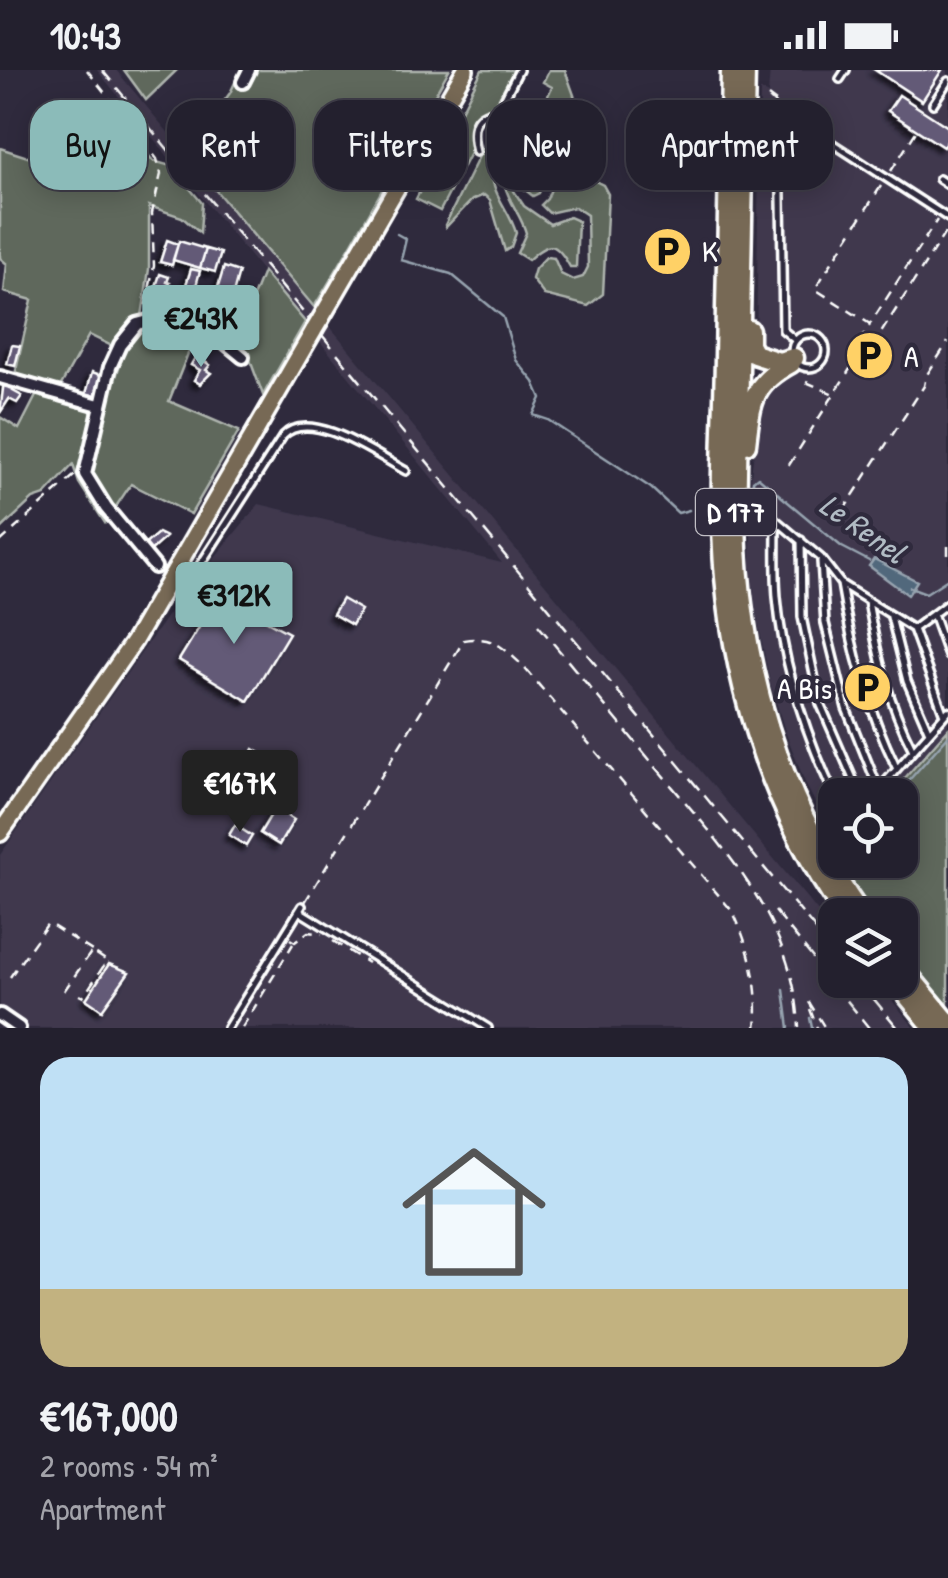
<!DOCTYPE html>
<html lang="en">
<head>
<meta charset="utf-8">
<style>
	:root { --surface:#23202e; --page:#2b2836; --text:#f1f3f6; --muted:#a3a3aa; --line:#403e4a; --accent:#8bbbb9 }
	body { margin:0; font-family:"Patrick Hand",sans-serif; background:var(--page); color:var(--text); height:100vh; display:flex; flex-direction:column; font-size:38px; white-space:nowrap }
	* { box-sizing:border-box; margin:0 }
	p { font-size:32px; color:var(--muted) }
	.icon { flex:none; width:55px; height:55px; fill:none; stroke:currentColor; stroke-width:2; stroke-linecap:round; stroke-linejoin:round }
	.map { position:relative; height:958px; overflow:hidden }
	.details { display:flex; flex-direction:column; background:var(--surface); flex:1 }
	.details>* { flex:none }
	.guide { position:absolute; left:30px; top:30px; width:890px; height:90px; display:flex; gap:20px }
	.controls { position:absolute; left:818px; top:708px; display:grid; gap:20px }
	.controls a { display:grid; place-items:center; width:100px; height:100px; border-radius:20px; background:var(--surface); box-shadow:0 5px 25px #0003,0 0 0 2px var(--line); font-size:50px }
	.price { position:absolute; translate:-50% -85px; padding:0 22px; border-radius:10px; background:var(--accent); color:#111; font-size:32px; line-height:65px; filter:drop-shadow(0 2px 5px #0008) }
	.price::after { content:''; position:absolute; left:50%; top:60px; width:30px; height:22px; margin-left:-15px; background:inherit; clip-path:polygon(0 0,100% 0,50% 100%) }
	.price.selected { background:#222; color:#fff }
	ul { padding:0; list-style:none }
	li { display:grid; align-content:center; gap:20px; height:530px; padding:0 40px }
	li span { display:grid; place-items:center; height:310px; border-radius:30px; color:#555 }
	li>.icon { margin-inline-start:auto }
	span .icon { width:180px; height:180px; fill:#fffc; stroke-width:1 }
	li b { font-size:42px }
	.tag { padding:0 35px; border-radius:30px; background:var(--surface); box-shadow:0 5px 25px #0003,0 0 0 2px var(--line); font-size:35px; line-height:90px }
	.tag.selected { background:var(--accent); color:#111 }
	.status { display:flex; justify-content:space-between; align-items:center; height:70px; padding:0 50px; background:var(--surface); direction:ltr }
	.status svg { height:28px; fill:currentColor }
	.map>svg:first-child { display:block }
	.built { fill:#3f384e }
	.green { fill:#5e685c; stroke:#aeb4ae; stroke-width:2.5 }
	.water { fill:#51677c; stroke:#97a4b0; stroke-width:2.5 }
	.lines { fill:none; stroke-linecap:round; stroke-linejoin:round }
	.stream { stroke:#97a4b0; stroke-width:2.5 }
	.building { fill:#645a77; stroke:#fff; stroke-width:2.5; filter:url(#shadow) }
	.service-casing { stroke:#fff; stroke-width:12 }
	.minor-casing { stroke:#fff; stroke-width:18 }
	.primary-casing { stroke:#fff; stroke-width:22 }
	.trunk-casing { stroke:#fff; stroke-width:25 }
	.path { stroke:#fff; stroke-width:2.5; stroke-dasharray:10 8; stroke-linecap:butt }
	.service { stroke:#2f2a3d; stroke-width:5 }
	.minor { stroke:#2f2a3d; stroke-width:10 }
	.primary { stroke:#776954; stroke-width:15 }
	.trunk { stroke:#776954; stroke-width:18 }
	.rail { stroke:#fff; stroke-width:2.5; stroke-dasharray:15 8; stroke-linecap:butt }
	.primary-bridge-casing { stroke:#fff; stroke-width:22; stroke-linecap:butt }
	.path-bridge { stroke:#fff; stroke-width:2.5; stroke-dasharray:10 8; stroke-linecap:butt }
	.primary-bridge { stroke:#776954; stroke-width:15 }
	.labels { text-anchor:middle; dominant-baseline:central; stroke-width:9; stroke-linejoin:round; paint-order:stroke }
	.shield { fill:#2f2a3d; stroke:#c1bfc5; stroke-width:2.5 }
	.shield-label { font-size:28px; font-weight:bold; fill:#fff }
	.poi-label { font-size:30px; fill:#fff; stroke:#2f2a3d; text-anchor:start }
	.water-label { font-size:32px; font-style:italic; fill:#b1bbc4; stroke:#2f2a3d }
</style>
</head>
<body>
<div class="status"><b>10:43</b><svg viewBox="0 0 49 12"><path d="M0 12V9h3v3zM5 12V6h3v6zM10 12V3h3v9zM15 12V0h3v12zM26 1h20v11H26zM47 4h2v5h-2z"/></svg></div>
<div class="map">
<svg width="948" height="958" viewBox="0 0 948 958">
	<defs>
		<filter id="shadow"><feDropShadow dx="-4.5" dy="4.5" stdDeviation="2.5" flood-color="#0009"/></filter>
	</defs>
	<rect width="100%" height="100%" fill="#2f2a3d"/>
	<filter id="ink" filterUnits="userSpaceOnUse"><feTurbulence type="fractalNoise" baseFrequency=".01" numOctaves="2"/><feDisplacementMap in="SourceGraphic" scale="20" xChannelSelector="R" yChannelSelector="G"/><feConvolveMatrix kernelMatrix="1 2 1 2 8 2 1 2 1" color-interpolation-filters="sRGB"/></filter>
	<g filter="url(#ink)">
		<path class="built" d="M97,0H116L835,862V910H875L915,958H0V785L172,539L259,434L502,493Z
			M770,0H948V659L890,725H835V771L806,715L785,661L770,613L755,538L751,497V405L760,337L756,280L760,20L768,24Z"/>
		<path class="green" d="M124,0H177L146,30Z
			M241,0H449C404,79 362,160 314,237L185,84L230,23Z
			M482,0H514L496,33L473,51L470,83L440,141L416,129Z
			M549,0H565L593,78L565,65L567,60L555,39L545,32L552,17L543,12Z
			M114,43L153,91L171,96L202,133L200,163L182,147L149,136V199L140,260L156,256L195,266L169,331L239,361L191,444L131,414L105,453L79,413L73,395L45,425L33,429L0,460V347L19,359L37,324L105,341L124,282L89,265L60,317L15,305L32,230L4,222L7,194L0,188V78L92,108Z
			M503,64L547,87L551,92L539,123L533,126L524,119L530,96C522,75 492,76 492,101C491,124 511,142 516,163L511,177L505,181L490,130L484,125L472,130L446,157L445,155L488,68Z
			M514,90L519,96L514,121L524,136L550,154L569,147L578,151L576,197H570C556,171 549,170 528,190L517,183L526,163C520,140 494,116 508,93Z
			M561,94L603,115L608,124L603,224L588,236L544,225L532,209L535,199L546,187L554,188L561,204L573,210L583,207L588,197L587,145L575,137L549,143L541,135L547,129Z
			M263,202L305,252L263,325L247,282L236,270Z
			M948,659V935L900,881V845H872L845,808L842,790H900V725H890Z"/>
		<path class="water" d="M874,489L917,511L908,525L869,496Z"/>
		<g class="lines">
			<path class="stream" d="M397,164L406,169L401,190L451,204L503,247L516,290L534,312L541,328L533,345L548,350L651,418L678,443L689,440
				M750,431L753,411L758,407L842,477L869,491
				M702,437L708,436
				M910,517L926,523L948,509
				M896,725L948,666
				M784,920L789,958
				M810,948L812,958"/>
		</g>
		<path class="building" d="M875,0H942L922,31Z
			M899,25L948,57V70L943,77L888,41Z
			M507,32L520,39L522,35L546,48L544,51L558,58L551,71L542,66L546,59L536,54L533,61L508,49L512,41L504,37Z
			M167,170L178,174L172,195L160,192Z
			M179,171L206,179L200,198L173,190Z
			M206,179L221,183L215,202L200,198Z
			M224,197L239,202L226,249L210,244Z
			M191,199L200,201L187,249L169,246L171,238L178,240Z
			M160,204L169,207L167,212L170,213L162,229L153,226Z
			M194,222L202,224L195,250L187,248Z
			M231,228L239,231L231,258L223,256Z
			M12,275L20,276L15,296L7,294Z
			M196,286L210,295L206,300L211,303L200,314L194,310L200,300L191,295Z
			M92,302L101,305L95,326L86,324Z
			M4,311L15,317L13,321L22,326L17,333L9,329L0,343Z
			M158,463L166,467L148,483L142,477Z
			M219,525L289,563L248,631L179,590Z
			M342,529L361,540L352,555L333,544Z
			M254,679L272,690L261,707L243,697Z
			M245,697L256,705L242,729L230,722Z
			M275,738L294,750L279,775L260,763Z
			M235,755L252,766L246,776L229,765Z
			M109,894L129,902L102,940L86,929Z"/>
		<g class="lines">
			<defs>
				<path id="service" d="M840,9L846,0
					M933,34L948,11
					M693,78L717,97L720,112
					M476,82C471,61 471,42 498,41L519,0
					M939,109L948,115
					M792 281a17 17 0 1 1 34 0a17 17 0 1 1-34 0Z
					M795,270L783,260L780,62L787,44L948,148
					M801,470L802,547L820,633L860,725
					M821,491L825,553L846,638L879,720
					M175,507L187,508L197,500L283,366C310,337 378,386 406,401
					M841,514C852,581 867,637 897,699
					M868,531C877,585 888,632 913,680
					M933,544L948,586
					M891,547L907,611L929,662
					M913,559L944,645
					M874,725L948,641
					M835,727C806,665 783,596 777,527C775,502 776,476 776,450L821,488L841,514L913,559L948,533
					M299,841L488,958
					M227,958L302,836"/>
				<path id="minor" d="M243,12L249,0
					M0,307L99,335
					M155,497L106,438L85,404L110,297L120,275L137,254L157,249L194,258L220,268L243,287
					M0,945L19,958"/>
				<path id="primary" d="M320,250L465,0
					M0,763L134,571L314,260"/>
				<path id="trunk" d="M731,0C729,96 727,192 725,287C724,360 718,434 725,507C736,628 775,745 845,845
					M745,0L736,452C739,594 779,729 861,845
					M749,260V275L754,284L779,292L794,288
					M746,374C751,331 752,314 791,293
					M900,895L948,953
					M895,910L934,958"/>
			</defs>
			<use href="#service" class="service-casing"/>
			<use href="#minor" class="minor-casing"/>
			<use href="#primary" class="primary-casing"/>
			<use href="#trunk" class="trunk-casing"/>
			<path class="path" d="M87,0L157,89L161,104L152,143L154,196L144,244
				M768,26L783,37
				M769,28L780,39
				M693,68L716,69
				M761,71L770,70L769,62H773
				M891,101L917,60
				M881,116L815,219L870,254L937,150
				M872,277L948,158
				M806,312L834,324
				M789,395L864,277L863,265L870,255
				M843,441L924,316L926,306L948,272
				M0,472L75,405
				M948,476V485
				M305,832L464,570C493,566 500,575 521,594L733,842C750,878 760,918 756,958
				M290,869L295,872L308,862L322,864
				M333,871L368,893
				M10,907L48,853L92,881
				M64,921L92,881L107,891L83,927L79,925
				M809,932L825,958
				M810,939L817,958
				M242,958L293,874"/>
			<use href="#service" class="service"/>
			<use href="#minor" class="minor"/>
			<use href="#primary" class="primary"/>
			<use href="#trunk" class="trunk"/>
			<path class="rail" d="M102,0L835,883
				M538,555C579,604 619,653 660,702C725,780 794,851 799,958
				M775,841L869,958
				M858,910L898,958"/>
			<defs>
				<path id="primary-bridge" d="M314,260L320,250"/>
			</defs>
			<use href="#primary-bridge" class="primary-bridge-casing"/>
			<path class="path-bridge" d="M716,69L761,71"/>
			<use href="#primary-bridge" class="primary-bridge"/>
		</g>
	</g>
	<defs>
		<symbol id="parking-disc" viewBox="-11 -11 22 22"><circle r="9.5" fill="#ffd166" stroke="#2f2a3d"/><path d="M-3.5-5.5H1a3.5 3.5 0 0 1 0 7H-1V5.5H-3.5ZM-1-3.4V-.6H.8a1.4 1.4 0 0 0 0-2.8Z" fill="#111"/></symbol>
	</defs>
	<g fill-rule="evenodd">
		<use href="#parking-disc" x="640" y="154" width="55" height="55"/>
		<use href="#parking-disc" x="842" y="258" width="55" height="55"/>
		<use href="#parking-disc" x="840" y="590" width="55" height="55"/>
	</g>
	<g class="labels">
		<rect class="shield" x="696" y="419" width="80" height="46" rx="8"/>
		<g class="shield-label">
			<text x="736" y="442">D 177</text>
		</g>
		<g class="poi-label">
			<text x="702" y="181">K</text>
			<text x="904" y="286">A</text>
			<text x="832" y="618" text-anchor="end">A Bis</text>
		</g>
		<g class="water-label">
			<text transform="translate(863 458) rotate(35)">Le Renel</text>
		</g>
	</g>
</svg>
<div class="controls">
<a><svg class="icon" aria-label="locate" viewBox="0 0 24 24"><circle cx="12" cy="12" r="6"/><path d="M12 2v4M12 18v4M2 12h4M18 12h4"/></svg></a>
<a><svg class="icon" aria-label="layers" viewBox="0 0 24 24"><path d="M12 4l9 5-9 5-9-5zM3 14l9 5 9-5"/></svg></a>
</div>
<b class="price" style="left:201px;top:300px">€243K</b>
<b class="price" style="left:234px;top:577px">€312K</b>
<b class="price selected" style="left:240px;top:765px">€167K</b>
<div class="guide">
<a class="tag selected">Buy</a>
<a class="tag">Rent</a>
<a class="tag">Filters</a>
<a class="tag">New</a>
<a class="tag">Apartment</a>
</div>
</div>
<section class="details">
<ul>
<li><span style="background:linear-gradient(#bfe0f5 75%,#c2b280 0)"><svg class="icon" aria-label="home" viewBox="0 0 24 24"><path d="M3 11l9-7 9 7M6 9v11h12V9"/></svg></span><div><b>€167,000</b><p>2 rooms · 54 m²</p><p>Apartment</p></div></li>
</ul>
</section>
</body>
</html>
